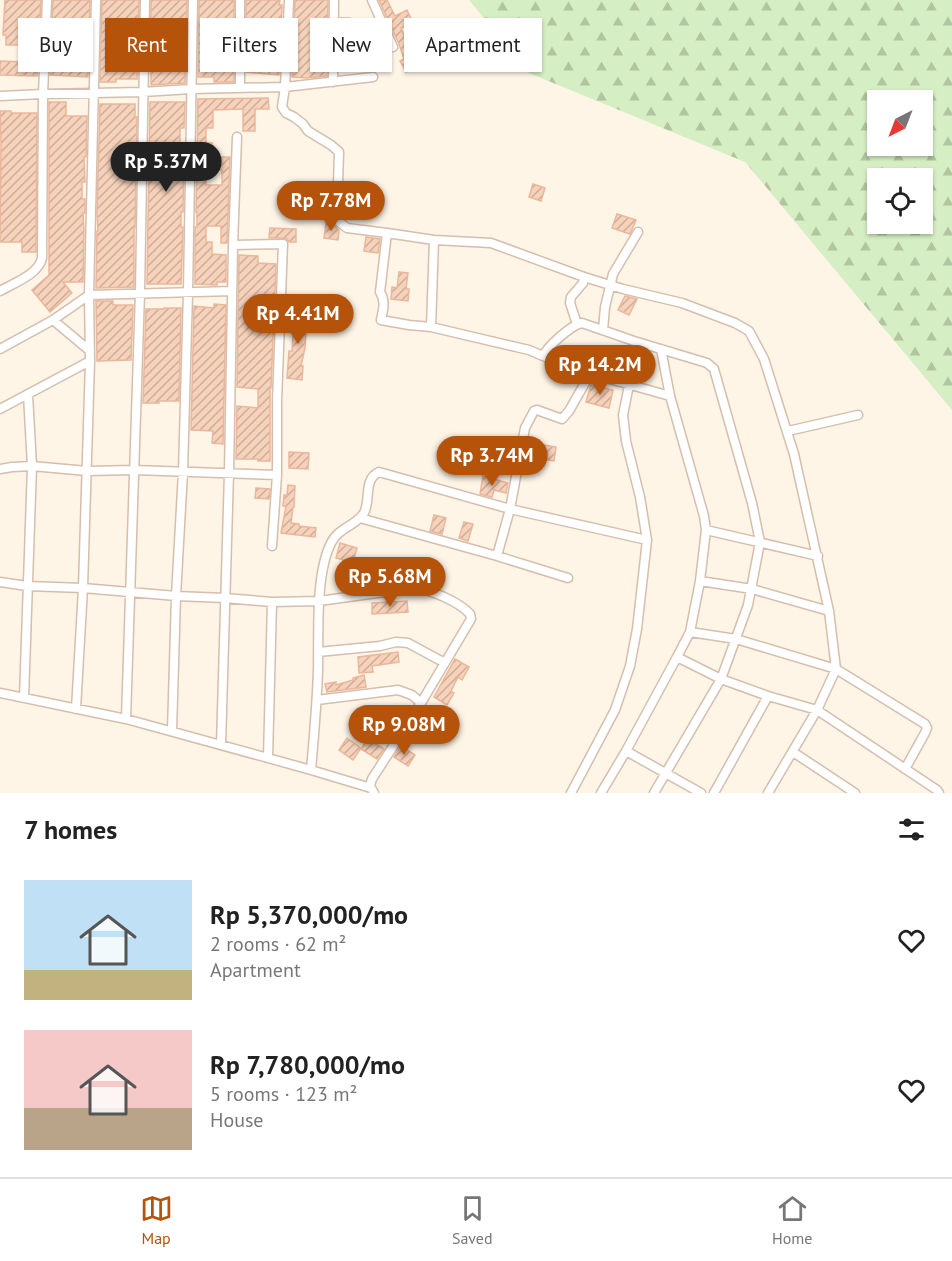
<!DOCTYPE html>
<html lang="en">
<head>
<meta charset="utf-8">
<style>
	:root { --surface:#fff; --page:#f6f6f6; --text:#222; --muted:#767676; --line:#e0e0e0; --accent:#b45309 }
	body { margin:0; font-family:"PT Sans",sans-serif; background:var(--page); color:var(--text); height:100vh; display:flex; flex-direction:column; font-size:22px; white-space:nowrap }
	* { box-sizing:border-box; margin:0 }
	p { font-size:20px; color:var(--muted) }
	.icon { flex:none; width:33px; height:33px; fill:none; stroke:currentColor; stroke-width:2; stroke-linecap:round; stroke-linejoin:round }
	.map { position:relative; height:793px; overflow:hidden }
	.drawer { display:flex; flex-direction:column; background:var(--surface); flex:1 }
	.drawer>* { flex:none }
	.guide { position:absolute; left:18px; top:18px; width:600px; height:54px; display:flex; gap:12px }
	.needle { width:39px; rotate:222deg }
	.buttons { position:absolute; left:867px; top:90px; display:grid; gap:12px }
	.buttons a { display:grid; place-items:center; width:66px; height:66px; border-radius:0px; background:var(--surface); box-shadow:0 2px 4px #0004; font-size:30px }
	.price { position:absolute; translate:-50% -51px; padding:0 14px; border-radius:21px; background:var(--accent); color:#fff; font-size:20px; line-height:39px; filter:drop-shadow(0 2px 3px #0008) }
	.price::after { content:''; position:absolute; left:50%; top:36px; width:18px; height:14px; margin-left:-9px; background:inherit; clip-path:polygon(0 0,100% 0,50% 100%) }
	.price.on { background:#222; color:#fff }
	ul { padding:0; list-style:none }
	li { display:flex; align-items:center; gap:18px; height:150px; padding:0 24px }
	li span { display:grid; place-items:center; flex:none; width:168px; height:120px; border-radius:0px; color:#555 }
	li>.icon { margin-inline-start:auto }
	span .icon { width:72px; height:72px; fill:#fffc; stroke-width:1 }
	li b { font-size:26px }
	h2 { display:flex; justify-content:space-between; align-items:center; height:72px; padding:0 24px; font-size:26px }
	.tag { padding:0 21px; border-radius:0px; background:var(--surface); box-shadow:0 2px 4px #0004; font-size:21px; line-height:54px }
	.tag.on { background:var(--accent); color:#fff }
	.tabs { display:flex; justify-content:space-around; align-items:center; height:84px; border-top:2px solid var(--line); background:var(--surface); font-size:16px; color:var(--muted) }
	.tabs a { display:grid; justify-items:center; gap:3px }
	.tabs .on { color:var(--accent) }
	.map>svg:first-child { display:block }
	.forest { fill:url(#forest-firs); fill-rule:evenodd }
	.building { fill:url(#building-hatch); stroke:#ebb79a; stroke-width:1.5; fill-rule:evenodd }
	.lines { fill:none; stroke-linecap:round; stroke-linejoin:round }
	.street-casing { stroke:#d5bead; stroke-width:11 }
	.street { stroke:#fff; stroke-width:8 }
</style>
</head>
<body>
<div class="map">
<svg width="952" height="793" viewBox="0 0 952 793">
	<defs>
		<pattern id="forest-firs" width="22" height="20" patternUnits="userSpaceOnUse" patternTransform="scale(1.5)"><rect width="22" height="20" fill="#d5eec3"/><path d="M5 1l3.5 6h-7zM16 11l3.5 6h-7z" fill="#b2c4a0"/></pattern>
		<pattern id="building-hatch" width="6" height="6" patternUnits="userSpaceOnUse" patternTransform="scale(1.5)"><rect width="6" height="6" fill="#f7d2bb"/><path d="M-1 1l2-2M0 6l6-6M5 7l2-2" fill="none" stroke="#cdad9a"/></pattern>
	</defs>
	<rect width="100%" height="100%" fill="#fef5e7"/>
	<path class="forest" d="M469,0H952V410L745,162L529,73ZM878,100H922V146H878ZM878,178H922V224H878Z"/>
	<path class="building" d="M5,0H41L37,76L0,75V61L27,62V45H6V35H3Z
		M53,0H90L88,77L50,75Z
		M102,0H139L137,79H116V82H100Z
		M151,0H187L185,83L151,85Z
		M199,0H234V22H232L231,40H234V82H214V77H198Z
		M246,0H280L279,5H282L279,75L246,72Z
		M295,0H328L327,76L307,78L292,77Z
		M379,0H387L395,16L407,10L413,23L401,28L408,45L410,44L414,54H416L421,65L406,72L400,61L404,59L399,44Z
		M340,18H350V27L371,28L370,43H380L379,57H375V68L357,67L358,57L340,56L342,27H340Z
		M268,98L269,109H255V131H243V109L213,110V128H206V143H212V157H230L227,243H221V226H206V242H212V254L226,255V282H217V285L195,284V227H197V212H196L198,99ZM206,170H222V185H206Z
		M49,102H66V116H87L86,157H84L85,182H82V199H85V213H83L84,231L83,282H63L72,293L50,312L32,290L49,275Z
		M150,102H185L184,128H180V144H184L183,212H181V227H183L181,284H147Z
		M100,104H135V117H137L135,227H134V287L96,288L97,231H98L97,213Z
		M0,111H11V113H37L36,252H22V242H0L1,142Z
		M533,184L545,188L541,201L529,197Z
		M617,214L636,220L630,234L612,228Z
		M326,224L333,225L339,230L338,240L324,238Z
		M270,228L296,229V242H289L287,239L283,238H269Z
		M366,237L380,239L378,253L364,251Z
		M239,255L258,256V263L276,264L271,388H270V461H258V459H236L237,406L258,408V389L237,387Z
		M399,272L408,273L406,289H409L408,301L391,299L392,287L397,288Z
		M625,296L637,299L629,315L618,310Z
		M96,301H113V305H133L131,360L97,361Z
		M214,304L226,305L223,444L212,443L213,431L191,430L194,306L214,308Z
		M164,308H181L179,401H159V403H143L146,309H164Z
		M294,309H307L308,330H306L305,348L301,366H303L302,380L287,378L289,351H292L293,336H296Z
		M591,385L613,390L609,408L586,402Z
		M544,445L556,447L554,461L541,459Z
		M289,452L309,453L308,469L289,468Z
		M483,476L508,483L506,493L494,490L492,497L480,494Z
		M288,485L295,486L294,507H293L291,523L299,524V526L316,528L315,537L281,533L286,506H283L284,495H287Z
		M256,488L270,489L269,499L255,498Z
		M434,515L446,518L442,534L430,531Z
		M464,522L473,524L468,541L459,538Z
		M340,543L357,548L353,562L336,558Z
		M407,601L408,612L372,614V603Z
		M398,652L399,662L372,666L373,672L359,673L358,657Z
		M455,659L469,667L462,680L458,677L451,691L454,693L447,705L434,697Z
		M364,675L366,687L327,692L325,684L336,682V685L353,680V678Z
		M425,709L438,719L422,742L409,734Z
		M347,738L361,748L353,760L339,750Z
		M368,739L384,749L377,759L361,749Z
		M401,746L415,755L408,766L394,757Z"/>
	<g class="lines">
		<defs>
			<path id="street" d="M289,0L285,87L282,107L286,113L294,117L303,124L308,131L331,145L339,152L337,215L338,221L347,228L387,233L380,292C386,301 383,310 381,320L409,325L431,327
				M372,0L393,47
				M333,82L334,0
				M240,87V0
				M0,96L43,94L143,92L191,89L285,87L373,77
				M387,233L434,240L491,243L584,277L583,283L571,297L570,303L577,324
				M434,240L431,327L529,350L543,356C548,346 571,325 582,323L634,341L707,363L714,369L752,503L760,542L748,605L721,679L654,793
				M233,245L283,244L277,401V475L272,546
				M584,277L623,289L682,303L735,323L749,331L764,359L794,454L829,611L836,669L817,710L768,793
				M0,291C14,283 39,274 42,258L43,94L47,0
				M53,320L90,351
				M603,330L605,307L613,274L638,232
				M0,349L53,320L89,295L232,291
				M661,349L670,396L704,516L706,530L700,581L752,589L829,611
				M543,356L581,371L670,396
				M0,409L90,361
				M788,431L858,415
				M0,469L12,467L32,466L87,471L134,470L277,475
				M360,518L497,556L510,509L525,428L534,411L537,410L562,419L569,411L590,374
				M706,530L818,556
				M497,556L568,578
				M0,582L27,586L83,588L176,596L225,598L272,602L319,601L414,588C430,589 459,602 470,614L471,619L421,703L372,779L370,786L374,793
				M272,602L268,758L311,770
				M690,632L736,639L836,669L925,724L927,728L925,733L905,769
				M318,652L380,646L396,642L408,643L445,663
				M677,657L690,632L700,581
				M0,693L126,719L268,758
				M24,698L32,466L28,395
				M317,700L398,690L412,695L421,703
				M76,709L83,588L90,361L89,295L96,0
				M126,719L140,293L145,0
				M172,731L176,596L183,472L188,292L193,0
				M221,745L229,473L233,245L237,137
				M626,751L701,793
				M793,752L855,793
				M371,788L311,770C314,736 317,703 318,670C319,633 315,575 331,543C338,528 357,525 364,513C371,500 363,479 379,472L510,509L647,540
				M571,793L615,710L630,666L637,629L647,540L640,497L626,441L623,415L629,385
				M601,793L626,751L677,657L721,679L768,696L817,710L937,790L939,793
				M714,793L768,696"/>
		</defs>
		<use href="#street" class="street-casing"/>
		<use href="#street" class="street"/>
	</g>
</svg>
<div class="buttons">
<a><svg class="needle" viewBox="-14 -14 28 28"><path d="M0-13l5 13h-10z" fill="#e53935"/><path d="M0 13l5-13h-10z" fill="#767676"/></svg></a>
<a><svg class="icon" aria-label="locate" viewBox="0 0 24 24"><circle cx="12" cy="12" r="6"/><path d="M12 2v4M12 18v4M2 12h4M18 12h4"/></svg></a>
</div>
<b class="price on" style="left:166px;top:193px">Rp 5.37M</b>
<b class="price" style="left:331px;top:232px">Rp 7.78M</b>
<b class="price" style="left:298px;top:345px">Rp 4.41M</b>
<b class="price" style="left:600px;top:396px">Rp 14.2M</b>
<b class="price" style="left:492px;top:487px">Rp 3.74M</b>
<b class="price" style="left:390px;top:608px">Rp 5.68M</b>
<b class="price" style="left:404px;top:756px">Rp 9.08M</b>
<div class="guide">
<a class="tag">Buy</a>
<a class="tag on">Rent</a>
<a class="tag">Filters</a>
<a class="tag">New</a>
<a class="tag">Apartment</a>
</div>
</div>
<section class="drawer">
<h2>7 homes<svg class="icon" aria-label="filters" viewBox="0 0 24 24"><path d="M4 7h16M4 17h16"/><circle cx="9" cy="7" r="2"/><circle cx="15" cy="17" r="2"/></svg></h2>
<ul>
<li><span style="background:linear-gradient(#bfe0f5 75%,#c2b280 0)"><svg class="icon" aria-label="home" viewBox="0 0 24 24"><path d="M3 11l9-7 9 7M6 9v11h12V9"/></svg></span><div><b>Rp 5,370,000/mo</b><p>2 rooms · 62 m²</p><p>Apartment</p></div><svg class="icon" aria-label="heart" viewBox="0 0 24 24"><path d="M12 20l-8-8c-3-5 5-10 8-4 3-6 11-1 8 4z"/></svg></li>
<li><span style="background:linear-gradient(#f6c9c9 65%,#b9a48a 0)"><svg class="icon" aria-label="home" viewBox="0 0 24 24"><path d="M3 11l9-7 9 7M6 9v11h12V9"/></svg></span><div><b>Rp 7,780,000/mo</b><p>5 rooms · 123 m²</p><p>House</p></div><svg class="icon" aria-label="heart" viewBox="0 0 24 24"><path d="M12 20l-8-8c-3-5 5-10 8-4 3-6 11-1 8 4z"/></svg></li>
</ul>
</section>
<nav class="tabs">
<a class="on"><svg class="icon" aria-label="map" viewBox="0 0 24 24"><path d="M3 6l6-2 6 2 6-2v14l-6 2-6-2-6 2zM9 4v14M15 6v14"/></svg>Map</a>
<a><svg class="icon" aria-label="saved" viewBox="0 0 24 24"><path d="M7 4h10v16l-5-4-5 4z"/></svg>Saved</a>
<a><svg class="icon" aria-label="home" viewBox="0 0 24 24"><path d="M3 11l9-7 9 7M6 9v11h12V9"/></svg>Home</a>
</nav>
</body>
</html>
